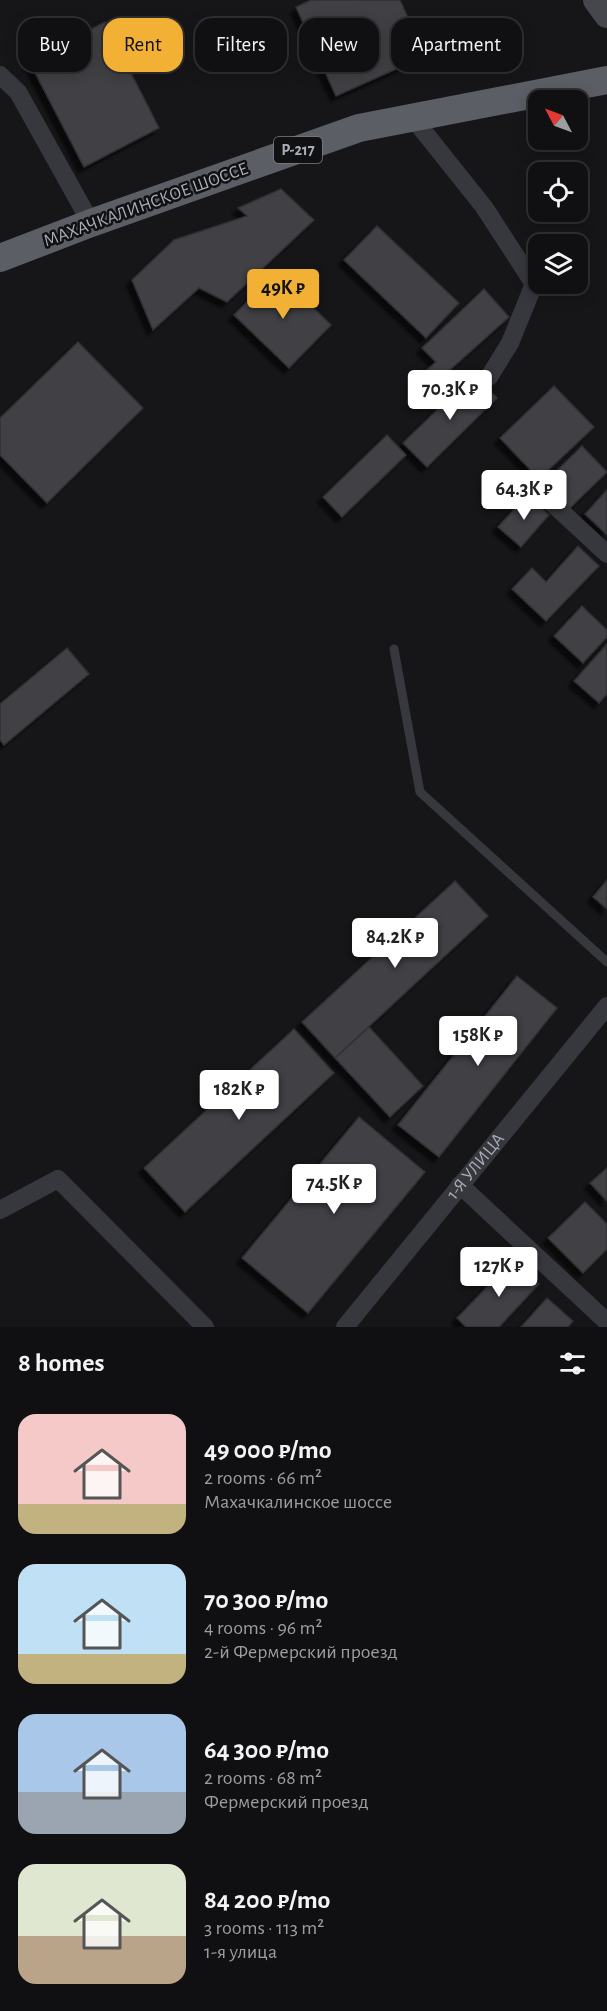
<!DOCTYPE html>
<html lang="en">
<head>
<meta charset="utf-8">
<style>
	:root { --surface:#101012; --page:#19191b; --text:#f1f3f6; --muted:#9c9d9f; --line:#303032; --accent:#f2b134 }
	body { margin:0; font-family:"Alegreya Sans",sans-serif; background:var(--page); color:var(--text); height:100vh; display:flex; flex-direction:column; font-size:22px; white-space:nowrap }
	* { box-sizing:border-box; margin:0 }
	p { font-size:20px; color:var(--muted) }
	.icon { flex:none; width:33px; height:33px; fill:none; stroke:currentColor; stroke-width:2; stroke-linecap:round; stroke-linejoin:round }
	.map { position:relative; height:1327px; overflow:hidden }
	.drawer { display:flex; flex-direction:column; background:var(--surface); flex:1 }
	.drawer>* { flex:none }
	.guide { position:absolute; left:18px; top:18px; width:572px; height:54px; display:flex; gap:12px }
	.needle { width:39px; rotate:311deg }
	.fabs { position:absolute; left:528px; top:90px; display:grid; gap:12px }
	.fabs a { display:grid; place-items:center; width:60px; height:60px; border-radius:12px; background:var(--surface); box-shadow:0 3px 15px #0003,0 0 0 2px var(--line); font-size:30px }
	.price { position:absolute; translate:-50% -51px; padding:0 14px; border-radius:6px; background:#fff; color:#222; font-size:20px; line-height:39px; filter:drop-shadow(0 2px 3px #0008) }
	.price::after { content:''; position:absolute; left:50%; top:36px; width:18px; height:14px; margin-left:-9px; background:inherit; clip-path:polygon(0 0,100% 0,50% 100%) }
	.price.on { background:var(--accent); color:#111 }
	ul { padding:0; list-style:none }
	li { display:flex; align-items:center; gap:18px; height:150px; padding:0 18px }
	li span { display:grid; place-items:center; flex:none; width:168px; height:120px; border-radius:18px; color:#555 }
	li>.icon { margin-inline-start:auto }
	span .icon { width:72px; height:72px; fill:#fffc; stroke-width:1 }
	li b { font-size:26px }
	h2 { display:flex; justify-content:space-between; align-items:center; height:72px; padding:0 18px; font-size:26px }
	.tag { padding:0 21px; border-radius:18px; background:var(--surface); box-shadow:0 3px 15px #0003,0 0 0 2px var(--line); font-size:21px; line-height:54px }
	.tag.on { background:var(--accent); color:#111 }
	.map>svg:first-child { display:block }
	.building { fill:#404145; stroke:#303034; stroke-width:1.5; filter:url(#shadow) }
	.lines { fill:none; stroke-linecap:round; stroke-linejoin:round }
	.service { stroke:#37383d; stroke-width:9 }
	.minor { stroke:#37383d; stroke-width:18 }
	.secondary { stroke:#45474d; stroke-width:26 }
	.trunk { stroke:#5b5e65; stroke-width:28 }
	.labels { text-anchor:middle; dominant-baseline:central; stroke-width:5; stroke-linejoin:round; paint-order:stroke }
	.shield { fill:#111113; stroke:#7b7e86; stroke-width:1.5 }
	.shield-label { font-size:16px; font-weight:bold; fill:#a8adb8 }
	.street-label { font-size:18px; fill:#a8adb8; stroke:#111113 }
</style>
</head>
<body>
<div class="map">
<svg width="607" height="1327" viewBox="0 0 607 1327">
	<defs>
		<filter id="shadow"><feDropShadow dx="-5.5" dy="5.5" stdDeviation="1.5" flood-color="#0009"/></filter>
	</defs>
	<rect width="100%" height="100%" fill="#161618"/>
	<path class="building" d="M311,0H400L425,56L336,96L296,7Z
		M105,22L159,128L84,167L29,61Z
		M281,189L314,220L227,302L199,288L153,330L132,280L174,240L247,216L238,208Z
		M377,226L459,303L426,338L344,260Z
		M277,272L331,325L289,368L234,315Z
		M484,289L509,317L424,393L415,380L436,362L422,348Z
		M78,342L143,408L47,503L0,455V418Z
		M474,374L497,398L427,467L403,443Z
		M554,386L594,427L539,479L500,438Z
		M387,435L406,455L342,517L323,497Z
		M582,446L607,472L570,508L544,483Z
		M607,490V535L585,514Z
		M527,495L549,515L521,547L498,527Z
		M578,546L599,566L546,621L512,589L532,568L546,582Z
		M582,606L607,630V637L583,663L554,636Z
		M607,644V694L599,703L574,681Z
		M67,648L89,674L4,745L0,740V704Z
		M607,880V909L593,897Z
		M455,881L488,916L335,1058L302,1022Z
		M517,976L557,1008L439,1157L398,1125Z
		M369,1027L423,1086L390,1117L335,1058Z
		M294,1029L334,1073L185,1212L144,1168Z
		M359,1117L425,1172L308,1313L242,1258Z
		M607,1168V1201L590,1183Z
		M585,1202L607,1224V1249L583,1273L548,1238Z
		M513,1260L539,1284L499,1327H466L457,1318Z
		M547,1298L573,1321L568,1327H521Z"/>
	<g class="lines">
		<path class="service" d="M394,649L420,792L607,962"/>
		<g class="minor">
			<path d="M0,75L18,92L91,223"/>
			<path d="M413,118L484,207L534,284L510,343L489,377"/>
			<path d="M538,490L607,554"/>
			<path d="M460,1185L607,1322"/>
			<path d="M0,1210L58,1179L205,1327"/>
			<path id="s1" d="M345,1327L607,1006"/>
		</g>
		<path class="secondary" d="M596,0L607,15"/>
		<path class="trunk" d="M0,258L91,223L359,128L607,80"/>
	</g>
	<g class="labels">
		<rect class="shield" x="274" y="137" width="48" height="26" rx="4.5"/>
		<g class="shield-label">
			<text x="298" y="150">Р-217</text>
		</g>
		<g class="street-label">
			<text transform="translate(146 205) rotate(-20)">МАХАЧКАЛИНСКОЕ ШОССЕ</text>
			<text stroke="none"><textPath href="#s1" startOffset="207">1-Я УЛИЦА</textPath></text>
		</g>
	</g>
</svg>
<div class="fabs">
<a><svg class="needle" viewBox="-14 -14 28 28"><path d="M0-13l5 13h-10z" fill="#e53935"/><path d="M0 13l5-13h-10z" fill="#9c9d9f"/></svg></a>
<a><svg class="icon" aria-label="locate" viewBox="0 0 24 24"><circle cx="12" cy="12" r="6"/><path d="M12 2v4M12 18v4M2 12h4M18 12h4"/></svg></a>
<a><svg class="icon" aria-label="layers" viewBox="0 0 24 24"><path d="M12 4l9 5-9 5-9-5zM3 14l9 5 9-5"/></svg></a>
</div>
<b class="price on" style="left:283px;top:320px">49K ₽</b>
<b class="price" style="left:450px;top:421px">70.3K ₽</b>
<b class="price" style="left:524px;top:521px">64.3K ₽</b>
<b class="price" style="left:395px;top:969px">84.2K ₽</b>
<b class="price" style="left:478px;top:1067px">158K ₽</b>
<b class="price" style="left:239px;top:1121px">182K ₽</b>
<b class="price" style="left:334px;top:1215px">74.5K ₽</b>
<b class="price" style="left:499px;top:1298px">127K ₽</b>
<div class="guide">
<a class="tag">Buy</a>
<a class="tag on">Rent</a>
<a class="tag">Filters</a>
<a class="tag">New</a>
<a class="tag">Apartment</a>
</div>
</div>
<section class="drawer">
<h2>8 homes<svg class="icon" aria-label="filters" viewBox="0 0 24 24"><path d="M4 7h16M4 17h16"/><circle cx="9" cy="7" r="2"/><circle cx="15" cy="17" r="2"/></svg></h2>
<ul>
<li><span style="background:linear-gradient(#f6c9c9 75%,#c2b280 0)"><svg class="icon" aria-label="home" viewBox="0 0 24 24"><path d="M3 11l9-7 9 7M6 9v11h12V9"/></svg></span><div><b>49 000 ₽/mo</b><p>2 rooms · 66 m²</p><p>Махачкалинское шоссе</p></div></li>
<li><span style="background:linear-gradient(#bfe0f5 75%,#c2b280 0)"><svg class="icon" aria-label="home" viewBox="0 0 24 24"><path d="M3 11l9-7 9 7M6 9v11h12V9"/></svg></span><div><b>70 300 ₽/mo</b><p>4 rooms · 96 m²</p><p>2-й Фермерский проезд</p></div></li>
<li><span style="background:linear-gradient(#a9c7e8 65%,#9aa5b1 0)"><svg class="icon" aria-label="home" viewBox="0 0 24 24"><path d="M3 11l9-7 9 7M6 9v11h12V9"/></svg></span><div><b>64 300 ₽/mo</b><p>2 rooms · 68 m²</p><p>Фермерский проезд</p></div></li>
<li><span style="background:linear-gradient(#dfe7d0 60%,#b9a48a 0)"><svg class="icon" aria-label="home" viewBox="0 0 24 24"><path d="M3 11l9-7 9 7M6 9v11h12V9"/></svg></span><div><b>84 200 ₽/mo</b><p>3 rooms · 113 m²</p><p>1-я улица</p></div></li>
</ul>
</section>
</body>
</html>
